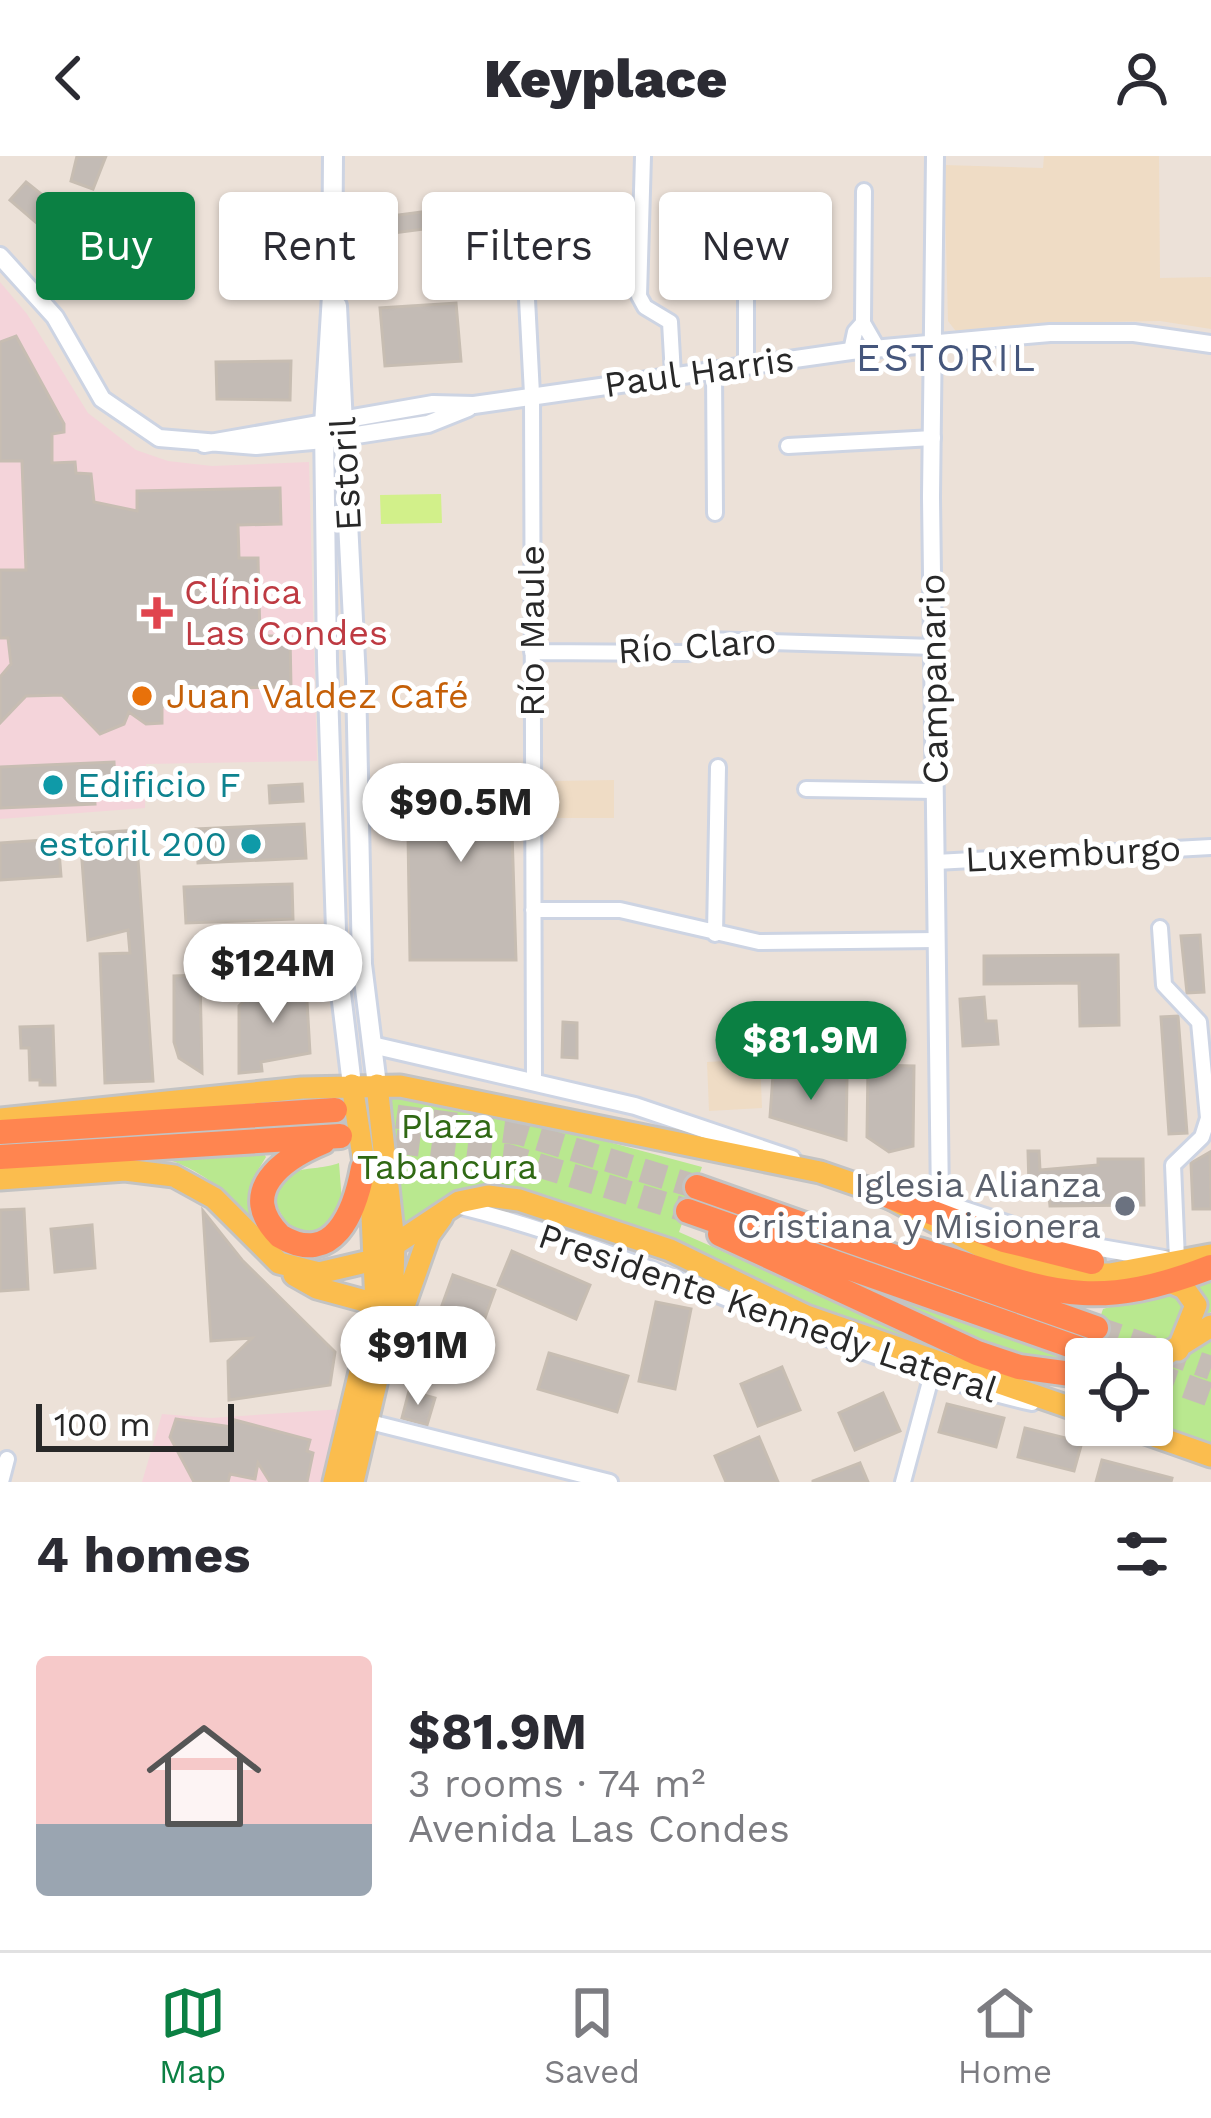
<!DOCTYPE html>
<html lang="en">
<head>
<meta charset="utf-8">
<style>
	:root { --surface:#fff; --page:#f2f2f3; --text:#2b2b33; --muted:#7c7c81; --line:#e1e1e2; --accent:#0b8043 }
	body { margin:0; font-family:"Work Sans",sans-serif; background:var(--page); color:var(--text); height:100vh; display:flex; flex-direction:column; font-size:45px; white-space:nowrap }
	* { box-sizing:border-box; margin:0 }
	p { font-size:39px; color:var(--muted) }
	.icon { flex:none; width:66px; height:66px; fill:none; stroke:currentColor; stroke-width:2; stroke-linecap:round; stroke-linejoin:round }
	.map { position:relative; height:1326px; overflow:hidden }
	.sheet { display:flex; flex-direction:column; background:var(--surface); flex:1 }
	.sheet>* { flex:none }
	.hud { position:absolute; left:36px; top:36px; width:1140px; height:108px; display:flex; gap:24px }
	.tools { position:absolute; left:1065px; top:1182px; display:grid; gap:24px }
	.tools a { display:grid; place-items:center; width:108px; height:108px; border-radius:12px; background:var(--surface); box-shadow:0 3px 9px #0004; font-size:60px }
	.scale { position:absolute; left:36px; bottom:30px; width:198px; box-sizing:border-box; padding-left:12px; border:6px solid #282828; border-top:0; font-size:33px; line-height:42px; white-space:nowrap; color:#282828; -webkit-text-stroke:9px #fff; paint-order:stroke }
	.price { position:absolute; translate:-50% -102px; padding:0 27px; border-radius:42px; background:#fff; color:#222; font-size:39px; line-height:78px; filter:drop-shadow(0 3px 6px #0008) }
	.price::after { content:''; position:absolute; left:50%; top:72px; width:36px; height:27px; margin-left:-18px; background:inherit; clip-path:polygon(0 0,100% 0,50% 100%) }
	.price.on { background:var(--accent); color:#fff }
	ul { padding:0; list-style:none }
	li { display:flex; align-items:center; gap:36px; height:300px; padding:0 36px }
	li+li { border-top:3px solid var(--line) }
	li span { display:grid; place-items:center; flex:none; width:336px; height:240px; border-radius:12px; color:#555 }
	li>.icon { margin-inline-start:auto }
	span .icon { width:144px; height:144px; fill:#fffc; stroke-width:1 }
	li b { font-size:51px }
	h2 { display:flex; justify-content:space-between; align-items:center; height:144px; padding:0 36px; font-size:51px }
	.tag { padding:0 42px; border-radius:12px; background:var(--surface); box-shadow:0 3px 9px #0004; font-size:42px; line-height:108px }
	.tag.on { background:var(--accent); color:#fff }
	header { display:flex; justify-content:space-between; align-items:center; height:156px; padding:0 36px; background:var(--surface); font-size:54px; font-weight:800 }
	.menu { display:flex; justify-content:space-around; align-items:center; height:168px; border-top:3px solid var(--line); background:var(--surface); font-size:33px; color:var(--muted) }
	.menu a { display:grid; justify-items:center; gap:6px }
	.menu .on { color:var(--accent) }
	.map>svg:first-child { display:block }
	.education { fill:#efdcc5 }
	.medical { fill:#f4d4da }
	.green { fill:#b9e88f }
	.pitch { fill:#d2f08a }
	.building { fill:#c3bbb5; stroke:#c7bdb2; stroke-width:3 }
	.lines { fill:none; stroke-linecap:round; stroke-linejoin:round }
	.motorway-tunnel { stroke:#c5bcb5; stroke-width:24; stroke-dasharray:24 12; stroke-linecap:butt }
	.minor-casing { stroke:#cdd4e3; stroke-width:20 }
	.tertiary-casing { stroke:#cdd4e3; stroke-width:22 }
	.secondary-casing { stroke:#cdd4e3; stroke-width:24 }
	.primary-casing { stroke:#c3c3c3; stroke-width:27 }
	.motorway-casing { stroke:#c3c3c3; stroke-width:30 }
	.minor { stroke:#fff; stroke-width:14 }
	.tertiary { stroke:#fff; stroke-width:16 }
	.secondary { stroke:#fff; stroke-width:18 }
	.primary { stroke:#fbbd4e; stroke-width:21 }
	.motorway { stroke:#ff8550; stroke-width:24 }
	.health-dot { fill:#e0444e; stroke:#fff; stroke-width:4.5 }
	.food-dot { fill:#e8710a; stroke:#fff; stroke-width:4.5 }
	.culture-dot { fill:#0f9aa8; stroke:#fff; stroke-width:4.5 }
	.worship-dot { fill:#6b7280; stroke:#fff; stroke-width:4.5 }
	.labels { text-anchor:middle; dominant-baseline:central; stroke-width:10; stroke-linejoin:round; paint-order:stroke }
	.street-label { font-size:36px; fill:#282828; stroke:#fff }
	.health-label { font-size:36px; fill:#be3a42; stroke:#fff; text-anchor:start }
	.food-label { font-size:36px; fill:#c56008; stroke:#fff; text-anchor:start }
	.culture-label { font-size:36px; fill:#0d838f; stroke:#fff; text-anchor:start }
	.park-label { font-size:36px; fill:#306914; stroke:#fff }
	.worship-label { font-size:36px; fill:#5b616d; stroke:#fff; text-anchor:end }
	.neighbourhood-label { font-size:39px; letter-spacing:3px; fill:#45567c; stroke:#fff }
</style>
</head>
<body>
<header><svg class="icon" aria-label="back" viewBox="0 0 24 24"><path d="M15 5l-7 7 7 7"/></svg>Keyplace<svg class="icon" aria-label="person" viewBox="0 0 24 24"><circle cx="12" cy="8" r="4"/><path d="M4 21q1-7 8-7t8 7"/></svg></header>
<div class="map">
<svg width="1211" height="1326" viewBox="0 0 1211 1326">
	<rect width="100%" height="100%" fill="#ece1d8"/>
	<path class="education" d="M1044,0H1159L1160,122L1211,121V173L1160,165L1039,167L958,178L948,165L944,9L1043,12Z
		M614,624V662H555V625Z
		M760,903L762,952L709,955L707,906Z"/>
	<path class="medical" d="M0,126L27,158L88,257L136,294L168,305L212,310L309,306L317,605L146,608L145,652L0,663Z
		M344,1253L324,1326H142L162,1258L211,1262Z"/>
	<path class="green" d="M388,938L452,944L702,1011L679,1076L994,1215L799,1147L670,1082L502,1031L450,1037L400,1070Z
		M262,995L266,1001L252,1024L250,1061C224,1034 200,1013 163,1002Z
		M339,1007L342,1046L329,1070L302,1078L287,1070L275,1046C285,1003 309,1018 339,1007Z
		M833,1120L1086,1202L1103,1153L1211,1121V1156C1170,1182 1136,1203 1086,1203V1212L998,1197Z
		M1211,1185V1288L1152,1267V1219Z"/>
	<path class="pitch" d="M441,338L442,367L381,368L380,339Z"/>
	<path class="building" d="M77,0H106L93,33L71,25Z
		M26,26L105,89L108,95L94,108L113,129L102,140L52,80L10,44Z
		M422,56L424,73L385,78L383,61Z
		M456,147L461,205L385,210L380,152Z
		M16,180L64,268V276L52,278V307L75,306L76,317L91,318L94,346L137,355V335L280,332L281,368L238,369L239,402H258L260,480H290L291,531L227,532V550H162V567L146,568L129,556L124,568L100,578L62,539L26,540L0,567V521L11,508L8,482H0V414H26L22,305H0V186Z
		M291,205L290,244L217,243L216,206Z
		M114,606L115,629L94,630L95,648L0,652V611Z
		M510,611L516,804H410L407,614Z
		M302,628L303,645L270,647L269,630Z
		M304,668L306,702L198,707L196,673Z
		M136,674L153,925L105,927L100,798L130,797L128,774L88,784L80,678Z
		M58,683L61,720L0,724V687Z
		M292,728L293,763L186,767L184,731Z
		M1200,779L1204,836L1187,837L1181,780Z
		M1118,799L1119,869L1080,870L1079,827L984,828V800Z
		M200,819L202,917L179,902L174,886V820Z
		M306,828L310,897L261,906L262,915L239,917V850L261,829Z
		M984,841L986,865H996L998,888L963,890L960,843Z
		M1178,860L1187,977L1169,978L1161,861Z
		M563,866L577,867V902L562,901Z
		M53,870L55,929H40V924H30L29,892H21L20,871Z
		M868,909L914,910L913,990L889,996L867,981Z
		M773,919L847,922L846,984L770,961Z
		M1028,995H1039L1040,1014L1098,1009V1003H1143L1144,1049L1050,1050L1048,1029L1029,1030Z
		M1210,996L1211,1053H1193L1191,1007Z
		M24,1053L28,1133L0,1135V1054Z
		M203,1055L242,1104L335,1196L330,1229L229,1244L228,1205L252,1182L211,1185Z
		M92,1069L95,1112L55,1116L51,1073Z
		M512,1095L590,1129L576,1163L498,1129Z
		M453,1119L495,1134L469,1206L427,1191Z
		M656,1146L691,1153L675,1233L639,1225Z
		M549,1197L628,1220L617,1256L538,1233Z
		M782,1211L800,1254L758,1270L741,1228Z
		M409,1235L435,1242L427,1269L402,1262Z
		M883,1237L900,1275L855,1294L839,1257Z
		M947,1248L1004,1262L996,1291L939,1276Z
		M176,1263L232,1271L235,1264L310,1284L307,1295L313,1297L307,1326H270L258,1307L255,1323L230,1318L228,1326H194L170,1281Z
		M1025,1272L1082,1286L1074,1315L1018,1301Z
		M759,1281L778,1326H726L715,1300Z
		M1102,1304L1172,1322L1171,1326H1096Z
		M860,1307L868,1326H813V1325Z"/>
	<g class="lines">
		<path class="motorway-tunnel" d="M361,956L520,977L697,1031
			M360,981L508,1000L688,1055
			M1096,1172L1211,1212
			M1086,1195L1109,1203
			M1152,1218L1211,1239"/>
		<defs>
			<path id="minor" d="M643,0L639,140L645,151L670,166L673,219
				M525,105L532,238L534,927
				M863,167L864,35
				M851,195L855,176L863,167L878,193
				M746,210V76
				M714,214L715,357
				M788,290L933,282
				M532,496L688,497L705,484L934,491
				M806,633L935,635
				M936,706L1211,691
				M533,754H620L759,786L936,784
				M1160,772L1164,829L1199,866L1208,962L1202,981L1173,1009L1177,1104
				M715,778L718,611
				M457,1050C654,1098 834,1202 1032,1247
				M370,1266L610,1326
				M1,1326L7,1303
				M903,1326L932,1218"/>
			<path id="tertiary" d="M935,0L931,341L940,1046
				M0,100L55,161L102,243L159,282L256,290L324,284L428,268L468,252
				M204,288L433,248L474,249L851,195L1050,177H1134L1211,188
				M372,889L635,950L792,1003
				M934,1044L1055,1084L1164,1103"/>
			<path id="secondary" d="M333,0L332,139L324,269L327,505L337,804L352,929
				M337,150L356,523L362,808L377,929"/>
			<path id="primary" d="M0,963L302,932L400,930L820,1016L881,1037L995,1098L1059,1118H1110L1211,1099
				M0,1023L125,1014L174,1020L214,1042L279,1107L319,1117L370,1105L459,1046L488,1040L519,1044L670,1094L806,1160L1086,1257
				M294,1119L317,1132L376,1148
				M1161,1122L1184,1132L1196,1149L1178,1194
				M399,1164L429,1079L442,1061
				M1152,1207L1211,1170
				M1123,1269L1211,1300
				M334,1326L376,1148L372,1059L352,929
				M353,1326L392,1159L394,1087L377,929"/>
			<path id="motorway" d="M0,976L335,954
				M323,986C282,1003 236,1036 280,1080C334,1112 355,1055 363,1012
				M0,1001L340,980
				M697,1031L1096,1172
				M881,1037L1004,1084L1092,1106
				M688,1055L1086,1195
				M720,1078L977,1197L1019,1211L1086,1220
				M919,1094C1043,1131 1082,1161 1211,1111"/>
		</defs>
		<use href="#minor" class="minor-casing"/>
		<use href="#tertiary" class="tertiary-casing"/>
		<use href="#secondary" class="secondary-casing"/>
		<use href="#primary" class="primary-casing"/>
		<use href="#motorway" class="motorway-casing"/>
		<use href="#minor" class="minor"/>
		<use href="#tertiary" class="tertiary"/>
		<use href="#secondary" class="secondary"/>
		<use href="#primary" class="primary"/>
		<use href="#motorway" class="motorway"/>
	</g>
	<path class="health-dot" d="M151 439h12v12h12v12h-12v12h-12v-12h-12v-12h12z"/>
	<circle class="food-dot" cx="142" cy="540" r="12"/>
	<g class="culture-dot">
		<circle cx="53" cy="629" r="12"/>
		<circle cx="251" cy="688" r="12"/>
	</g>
	<circle class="worship-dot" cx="1125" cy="1050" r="12"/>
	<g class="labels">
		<g class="street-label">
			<text transform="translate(699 216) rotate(-8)">Paul Harris</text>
			<text transform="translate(346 318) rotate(-93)">Estoril</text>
			<text transform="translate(532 475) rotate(-90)">Río Maule</text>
			<text transform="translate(697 490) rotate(-4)">Río Claro</text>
			<text transform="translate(934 523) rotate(-91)">Campanario</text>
			<text transform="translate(1073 698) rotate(-3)">Luxemburgo</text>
			<text transform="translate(768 1157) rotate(19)">Presidente Kennedy Lateral</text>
		</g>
		<g class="health-label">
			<text x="184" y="436">Clínica<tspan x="184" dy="41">Las Condes</tspan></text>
		</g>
		<g class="food-label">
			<text x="166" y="540">Juan Valdez Café</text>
		</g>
		<g class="culture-label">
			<text x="77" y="629">Edificio F</text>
			<text x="227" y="688" text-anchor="end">estoril 200</text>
		</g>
		<g class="park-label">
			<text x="447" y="970">Plaza<tspan x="447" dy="41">Tabancura</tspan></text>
		</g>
		<g class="worship-label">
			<text x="1101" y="1029">Iglesia Alianza<tspan x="1101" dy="41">Cristiana y Misionera</tspan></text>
		</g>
		<g class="neighbourhood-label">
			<text x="947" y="201">ESTORIL</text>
		</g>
	</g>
</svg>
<div class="tools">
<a><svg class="icon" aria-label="locate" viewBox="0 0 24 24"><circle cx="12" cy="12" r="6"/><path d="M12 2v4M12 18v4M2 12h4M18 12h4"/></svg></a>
</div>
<div class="scale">100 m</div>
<b class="price" style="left:461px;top:709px">$90.5M</b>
<b class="price" style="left:273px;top:870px">$124M</b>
<b class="price on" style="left:811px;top:947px">$81.9M</b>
<b class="price" style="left:418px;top:1252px">$91M</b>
<div class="hud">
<a class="tag on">Buy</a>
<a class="tag">Rent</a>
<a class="tag">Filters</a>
<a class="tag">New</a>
</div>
</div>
<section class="sheet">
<h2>4 homes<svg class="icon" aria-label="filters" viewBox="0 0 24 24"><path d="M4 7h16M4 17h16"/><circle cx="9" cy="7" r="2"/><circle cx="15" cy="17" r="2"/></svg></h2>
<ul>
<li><span style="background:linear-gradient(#f6c9c9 70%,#9aa5b1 0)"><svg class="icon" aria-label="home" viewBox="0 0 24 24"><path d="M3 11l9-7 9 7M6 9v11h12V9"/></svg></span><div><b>$81.9M</b><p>3 rooms · 74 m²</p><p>Avenida Las Condes</p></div></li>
</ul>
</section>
<nav class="menu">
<a class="on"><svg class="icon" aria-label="map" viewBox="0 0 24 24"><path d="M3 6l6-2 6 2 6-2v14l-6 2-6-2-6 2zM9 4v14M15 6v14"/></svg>Map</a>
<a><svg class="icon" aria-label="saved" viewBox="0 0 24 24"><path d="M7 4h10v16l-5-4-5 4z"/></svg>Saved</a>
<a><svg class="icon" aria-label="home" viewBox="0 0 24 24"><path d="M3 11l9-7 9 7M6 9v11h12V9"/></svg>Home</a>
</nav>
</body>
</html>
